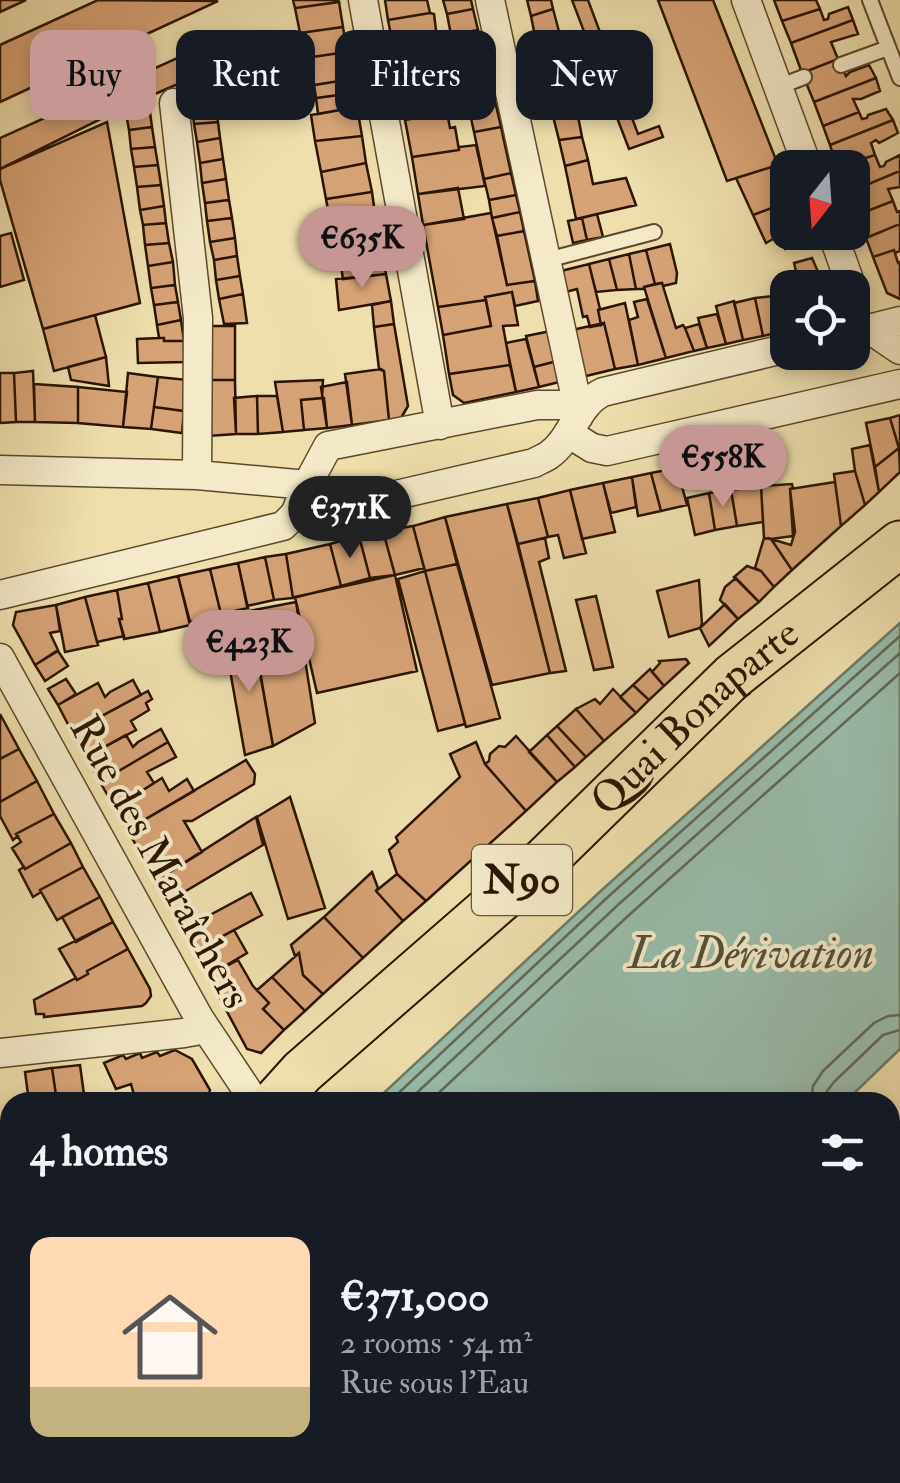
<!DOCTYPE html>
<html lang="en">
<head>
<meta charset="utf-8">
<style>
	:root { --surface:#171b24; --page:#20242c; --text:#f1f3f6; --muted:#9ea1a6; --line:#363941; --accent:#c59692 }
	body { margin:0; font-family:"IM FELL Double Pica",serif; background:var(--page); color:var(--text); height:100vh; display:flex; flex-direction:column; font-size:38px; white-space:nowrap }
	* { box-sizing:border-box; margin:0 }
	p { font-size:32px; color:var(--muted) }
	.icon { flex:none; width:55px; height:55px; fill:none; stroke:currentColor; stroke-width:2; stroke-linecap:round; stroke-linejoin:round }
	.map { position:relative; flex:1; overflow:hidden }
	.drawer { position:absolute; left:0px; top:1092px; width:900px; height:392px; display:flex; flex-direction:column; background:var(--surface); border-radius:30px 30px 0 0; box-shadow:0 5px 15px #0003 }
	.drawer>* { flex:none }
	.banner { position:absolute; left:30px; top:30px; width:840px; height:90px; display:flex; gap:20px }
	.needle { width:65px; rotate:197deg }
	.fabs { position:absolute; left:770px; top:150px; display:grid; gap:20px }
	.fabs a { display:grid; place-items:center; width:100px; height:100px; border-radius:20px; background:var(--surface); box-shadow:0 5px 15px #0003; font-size:50px }
	.price { position:absolute; translate:-50% -85px; padding:0 22px; border-radius:35px; background:var(--accent); color:#111; font-size:32px; line-height:65px; filter:drop-shadow(0 2px 5px #0008) }
	.price::after { content:''; position:absolute; left:50%; top:60px; width:30px; height:22px; margin-left:-15px; background:inherit; clip-path:polygon(0 0,100% 0,50% 100%) }
	.price.on { background:#222; color:#fff }
	ul { padding:0; list-style:none }
	li { display:flex; align-items:center; gap:30px; height:250px; padding:0 30px }
	li+li { border-top:2px solid var(--line) }
	li span { display:grid; place-items:center; flex:none; width:280px; height:200px; border-radius:20px; color:#555 }
	li>.icon { margin-inline-start:auto }
	span .icon { width:120px; height:120px; fill:#fffc; stroke-width:1 }
	li b { font-size:42px }
	h2 { display:flex; justify-content:space-between; align-items:center; height:120px; padding:0 30px; font-size:42px }
	.tag { padding:0 35px; border-radius:20px; background:var(--surface); box-shadow:0 5px 15px #0003; font-size:35px; line-height:90px }
	.tag.on { background:var(--accent); color:#111 }
	.map>svg:first-child { display:block }
	.water { fill:#99bcab; stroke:#6d7967; stroke-width:2.5 }
	.lines { fill:none; stroke-linecap:round; stroke-linejoin:round }
	.shore { stroke:#626856; stroke-width:2.5 }
	.building { fill:#d6a376; stroke:#2b1500; stroke-width:2.5 }
	.service-casing { stroke:#5c482b; stroke-width:18 }
	.minor-casing { stroke:#5c482b; stroke-width:31 }
	.primary-casing { stroke:#2b1500; stroke-width:49 }
	.service { stroke:#f4eac9; stroke-width:14 }
	.minor { stroke:#f4eac9; stroke-width:28 }
	.primary { stroke:#eedfac; stroke-width:45 }
	.labels { text-anchor:middle; dominant-baseline:central; stroke-width:8; stroke-linejoin:round; paint-order:stroke }
	.shield { fill:#f4eac9; stroke:#67553c; stroke-width:2.5 }
	.shield-label { font-size:40px; font-weight:bold; fill:#2b1500 }
	.street-label { font-size:42px; fill:#2b1500; stroke:#f4eac9 }
	.water-label { font-size:45px; font-style:italic; fill:#524f3c; stroke:#f4eac9 }
</style>
</head>
<body>
<div class="map">
<svg width="900" height="1483" viewBox="0 0 900 1483">
	<rect width="100%" height="100%" fill="#eedfac"/>
	<filter id="stains"><feTurbulence type="fractalNoise" baseFrequency=".002" numOctaves="4"/><feColorMatrix values="0 0 0 0 .2 0 0 0 0 .09 0 0 0 0 .02 0 0 0 .5 -.17"/></filter>
	<radialGradient id="worn" r=".72"><stop offset=".6" stop-color="#630" stop-opacity="0"/><stop offset="1" stop-color="#630" stop-opacity=".3"/></radialGradient>
	<path class="water" d="M900,623V1049L845,1102H374L604,888Z
		M10,1443V1475H446L437,1483H0V1452Z"/>
	<g class="lines">
		<path class="shore" d="M389,1102L610,895L900,636
			M407,1102L619,904L900,653
			M429,1102L629,915L900,673
			M811,1102L813,1086L823,1071L874,1023L888,1016L900,1015
			M826,1102L827,1091L834,1082L883,1035L900,1030"/>
	</g>
	<path class="building" d="M0,0H26L0,12Z
		M98,0L218,1L0,102V45Z
		M293,0H338L339,2L295,8Z
		M385,0H427L430,13L388,20Z
		M443,0H471L473,9L447,14Z
		M527,0H551L553,9L531,16Z
		M572,0H588L638,134L659,126L663,137L629,149Z
		M658,0H713L778,165L727,181Z
		M774,0H816L820,9L782,21Z
		M339,2L343,27L300,33L295,8Z
		M848,7L853,20L791,43L782,21L820,9L824,20L828,19L829,14Z
		M473,9L478,30L451,35L447,14Z
		M553,9L560,35L536,41L531,16Z
		M430,13L434,14L437,38L393,45L388,20Z
		M853,20L858,34L831,42L838,59L802,73L791,43Z
		M343,27L347,52L305,58L300,33Z
		M478,30L483,52L456,59L451,35Z
		M560,35L565,60L542,66L536,41Z
		M240,38L249,53L123,108L0,169V138L206,45L207,55Z
		M437,38L442,61L397,68L393,45Z
		M347,52L352,79L308,86L305,58Z
		M483,52L489,75L461,82L456,59Z
		M838,59L846,76L850,72L869,65L876,78L814,102L802,73Z
		M565,60L570,84L547,90L542,66Z
		M423,64L426,81L439,78L441,85L401,92L397,68Z
		M211,74L215,100L192,103L188,83Z
		M489,75L501,127L474,132L463,81Z
		M876,78L880,91L861,99H853L859,112L823,126L814,102Z
		M352,79L354,93L316,98L314,85Z
		M570,84L577,111L553,116L547,90Z
		M441,85L444,97L447,96L451,114L447,115V112L405,120L401,92Z
		M354,93L357,107L318,114L316,98Z
		M148,98L152,127L129,130L125,108Z
		M215,100L218,122L194,124L192,103Z
		M357,107L362,136L315,141L311,115Z
		M886,109L893,120L830,145L823,126L859,112L862,119L867,118L868,115Z
		M577,111L582,137L559,140L553,116Z
		M447,112L450,128L455,127L459,150L412,157L405,120Z
		M893,120L898,133L879,143L876,140L871,143L875,155L837,167L830,145Z
		M107,122L140,303L43,329L0,180V169Z
		M218,122L220,138L197,142L194,124Z
		M152,127L155,147L131,149L129,130Z
		M501,127L511,173L484,179L474,132Z
		M362,136L366,163L321,172L315,141Z
		M582,137L588,160L565,166L559,140Z
		M220,138L223,159L200,163L197,142Z
		M476,145L485,186L418,194L412,157L459,150V147Z
		M155,147L158,165L134,167L131,149Z
		M875,155L880,167L884,166L886,162L900,155V171L852,191V168L837,167Z
		M223,159L226,179L202,183L200,163Z
		M588,160L593,184L626,178L636,205L576,219L565,166Z
		M366,163L372,192L326,199L321,172Z
		M158,165L161,185L137,187L134,167Z
		M778,165L788,192V202L753,215L736,178Z
		M900,171V187L888,189L893,201L857,215L852,203V191Z
		M511,173L516,195L489,200L484,179Z
		M226,179L229,200L205,203L202,183Z
		M161,185L164,206L140,210L137,187Z
		M458,188L464,219L423,225L418,194Z
		M372,192L376,221L331,226L326,199Z
		M516,195L520,212L492,218L489,200Z
		M229,200L232,218L207,221L205,203Z
		M893,201L897,212L900,211V224L866,238L857,215Z
		M788,202V232H803L807,242L785,249L780,235L766,243L753,215Z
		M164,206L166,223L143,225L140,210Z
		M520,212L524,231L497,236L492,218Z
		M491,213L507,285L535,281L538,301L515,306L512,292L485,297L486,300L438,307L423,225Z
		M597,214L603,237L587,240L582,218Z
		M232,218L235,238L210,242L207,221Z
		M582,218L587,240L573,243L568,221Z
		M376,221L381,248L339,253L334,226Z
		M166,223L169,243L145,245L143,225Z
		M900,224V251L895,253L894,250L873,257L866,238Z
		M524,231L535,281L507,285L497,236Z
		M11,233L24,280L0,287V236Z
		M235,238L237,256L214,260L210,242Z
		M169,243L173,262L148,266L145,245Z
		M670,244L677,273L676,283L663,286L662,283L655,284L646,250Z
		M381,248L386,274L343,279L339,253Z
		M646,250L655,284L644,287V289H636L629,254Z
		M894,250L898,263L900,262V299L887,293L873,257Z
		M629,254L636,289L617,290L609,259Z
		M237,256L240,276L216,280L214,260Z
		M812,258L825,288H800L794,263Z
		M609,259L617,290L596,292L589,264Z
		M173,262L175,285L151,288L148,266Z
		M589,264L600,309L598,310L601,325L590,327L587,316L583,317L577,289L562,293L557,272Z
		M386,274L391,301L339,310L336,279Z
		M240,276L243,294L219,299L216,280Z
		M662,283L676,328L683,325L685,328L694,351L666,358L644,287Z
		M175,285L178,302L154,305L151,288Z
		M788,289V319L781,291Z
		M512,292L518,325L503,326L510,365L449,374L443,335L491,326L485,297Z
		M243,294L247,323L224,324L219,299Z
		M782,295L788,319V330L763,336L755,298Z
		M755,298L763,336L743,340L734,303Z
		M647,299L666,358L638,365L629,320L638,317L634,302Z
		M486,300L491,326L443,335L438,307Z
		M391,301L394,324L374,327L372,305Z
		M734,301L743,340L726,344L716,306Z
		M178,302L181,320L157,325L154,305Z
		M625,303L638,365L615,369L604,323L601,325L598,310Z
		M717,314L726,344L707,348L698,318Z
		M95,315L106,357L54,371L43,329Z
		M181,320L184,341H164V338H159L157,325Z
		M604,323L615,369L582,377L572,330Z
		M394,324L408,406L401,418L389,420L384,371L379,369L374,327Z
		M699,324L707,348L694,351L685,328Z
		M208,326H235V380H208Z
		M551,331L557,361L534,367L526,336Z
		M159,338H164V341H184L186,362L138,363L137,339Z
		M526,339L539,387L516,392L506,343Z
		M106,357L109,386L71,380L68,367Z
		M557,361L563,381L539,387L534,367Z
		M510,365L516,392L464,403L453,395L449,374Z
		M381,369L384,371L389,420L352,425L345,374Z
		M33,371L35,422H16L14,373Z
		M0,373H14L16,422L0,423Z
		M128,373L158,377L151,429L123,427Z
		M158,377L188,380L184,411L154,407Z
		M208,380H235L236,434L208,436Z
		M323,380L322,398L301,400L304,430L283,432L275,382Z
		M347,382L352,425L327,428L321,387Z
		M34,384L78,387V423L35,422Z
		M78,387L127,392L123,427L78,423Z
		M257,396H277L283,432L258,434Z
		M257,396L258,434H236L234,398Z
		M324,398L327,428L304,430L301,400Z
		M154,407L184,411L182,433L151,429Z
		M900,415V452L890,418Z
		M890,418L899,448L875,467L866,423Z
		M870,445L879,492L865,505L855,471L852,449Z
		M899,448L900,472L879,492L875,467Z
		M677,468L687,505L661,511L651,473Z
		M855,471L865,505L841,526L834,474Z
		M651,473L661,511L638,516L632,477Z
		M632,477L636,507L611,513L603,483Z
		M835,482L841,526L792,570L771,539L791,545L795,532L790,489Z
		M603,483L615,532L582,539L570,490Z
		M792,484L793,488L790,489L793,536L771,539L764,538L761,486Z
		M761,486L763,522L737,526L731,490Z
		M570,490L586,553L564,558L558,535L548,537L538,498Z
		M731,490L737,526L715,530L709,493Z
		M709,493L715,530L695,535L687,498Z
		M538,498L548,537L518,544L507,504Z
		M507,504L550,673L492,685L445,517Z
		M445,517L457,564L425,571L413,526Z
		M413,526L424,568L395,575L383,531Z
		M383,531L395,575L370,578L359,536Z
		M359,536L370,578L341,586L330,544Z
		M545,538L549,558L539,562L566,671L550,673L518,544Z
		M764,538L771,539L792,570L774,587L761,571L755,568Z
		M330,544L341,586L293,598L286,554Z
		M286,554L293,598L274,600L265,557Z
		M265,557L274,600L247,606L238,563Z
		M238,563L248,608L221,614L210,569Z
		M457,564L500,718L466,727L425,571Z
		M747,566L761,571L774,587L759,602L734,577Z
		M210,569L221,614L190,622L178,576Z
		M425,571L465,724L438,731L398,579Z
		M395,575L417,671L317,693L295,597Z
		M178,576L190,625L160,632L148,583Z
		M736,578L759,602L738,619L720,600L725,587Z
		M699,580L702,624L700,628L669,637L657,591Z
		M148,583L160,632L124,639L119,619H122L117,590Z
		M117,590L122,619H119L124,636L97,642L85,597Z
		M596,596L613,667L594,670L576,600Z
		M85,597L98,645L65,652L56,605Z
		M296,602L315,723L273,746L249,611Z
		M725,604L738,619L709,646L700,628Z
		M56,605L60,631L50,633L58,650L35,665L13,625L16,612Z
		M254,637L273,746L245,755L225,642Z
		M58,651L68,666L45,681L35,665Z
		M686,659L689,663L664,686L652,672L660,663L659,661Z
		M650,669L664,686L649,700L633,685Z
		M66,679L76,694L58,705L48,689Z
		M133,680L141,695L72,732L58,705L98,683L105,697L110,692Z
		M633,685L649,700L636,713L620,697Z
		M613,689L636,713L604,741L576,709L595,699L600,704Z
		M148,691L152,699L146,703L149,710L131,721L136,730L86,757L72,732Z
		M576,709L604,741L586,757L557,726Z
		M0,714L19,749L0,759Z
		M557,726L586,757L575,767L547,735Z
		M161,729L168,742L100,782L86,757L126,735L133,747L138,742Z
		M547,735L575,767L557,782L529,752Z
		M516,736L557,782L526,811L485,764L489,761L490,754L499,746L505,747Z
		M168,742L176,757L147,772L154,783L115,808L100,782Z
		M476,742L485,764L526,811L426,901L397,874L389,850L398,842L396,837L460,777L450,754Z
		M19,749L37,781L0,802V759Z
		M246,760L255,774L254,784L192,821H184L202,852L157,880L127,830Z
		M162,778L169,791L187,779L194,791L127,830L115,808Z
		M37,781L54,814L16,834L18,836L13,840L0,816V802Z
		M290,797L325,908L288,919L257,817Z
		M54,814L71,843L25,869L12,848L21,842L16,834Z
		M256,817L263,845L169,901L157,880Z
		M71,843L83,867L40,890L41,892L33,897L19,870L24,867L25,869Z
		M83,867L100,897L57,920L40,890Z
		M372,872L378,888L376,891L403,921L363,958L324,917Z
		M397,874L426,901L403,921L376,891Z
		M251,893L262,915L195,951L184,929Z
		M100,897L113,922L76,942L62,917Z
		M324,917L363,958L323,994L303,975L299,953L295,956L291,945Z
		M113,922L128,949L87,971L88,974L77,980L59,949Z
		M234,930L247,953L208,976L195,951Z
		M128,949L150,989L151,996L146,1003L142,1006L44,1017V1014H36L34,1000L76,978L77,980L88,974L87,971Z
		M299,953L303,975L323,994L305,1011L272,977Z
		M238,960L253,986L269,1003L263,1009L284,1030L261,1053L247,1049L208,976Z
		M272,977L305,1011L284,1030L263,1009L269,1003L257,990Z
		M175,1050L192,1059L210,1090L207,1102H136L131,1084L116,1089L104,1063L123,1055L126,1059L140,1053L142,1058L157,1052L160,1056Z
		M80,1065L85,1102H57L52,1068Z
		M52,1068L57,1102H29L25,1072Z
		M900,1214V1248L890,1239V1225Z
		M6,1222L10,1227V1270L0,1259V1228Z
		M890,1239L900,1248V1290L897,1292L890,1285Z
		M0,1259L10,1270V1281L0,1291Z
		M896,1387L900,1390V1428L895,1434L890,1430V1394Z
		M890,1473H892L896,1483H830V1475H890Z
		M622,1475H655L662,1483H629Z
		M655,1475H682L674,1483H662Z
		M698,1475H760V1480L697,1479Z
		M760,1480V1483H721V1481Z"/>
	<g class="lines">
		<defs>
			<path id="service" d="M870,0L900,78
				M841,65L888,48
				M778,87L804,77
				M547,260L654,232"/>
			<path id="minor" d="M363,0L440,425
				M490,0L574,389L585,407
				M746,0L808,168
				M174,103L198,318L197,475
				M832,232L852,288
				M869,329L900,350
				M852,333L900,321
				M568,433L592,448L607,451L900,384
				M0,470L197,475L307,485L324,493L366,502L534,463C539,460 545,458 549,455C572,439 577,404 603,392L788,348
				M0,595L283,526L295,514L307,485L328,446L537,405H564L579,416
				M0,658L199,1018L255,1102
				M0,1053L184,1033L206,1029
				M890,1339L900,1348
				M793,1475V1483"/>
			<g id="primary">
				<path id="s1" d="M275,1102L302,1072L544,861L732,677L900,544"/>
				<path d="M890,1170L900,1159"/>
				<path d="M0,1344L10,1335"/>
				<path d="M0,1410L10,1399"/>
				<path d="M560,1483L569,1475"/>
			</g>
		</defs>
		<use href="#service" class="service-casing"/>
		<use href="#minor" class="minor-casing"/>
		<use href="#primary" class="primary-casing"/>
		<use href="#service" class="service"/>
		<use href="#minor" class="minor"/>
		<use href="#primary" class="primary"/>
	</g>
	<g class="labels">
		<rect class="shield" x="472" y="845" width="100" height="70" rx="8"/>
		<g class="shield-label">
			<text x="522" y="880">N90</text>
		</g>
		<g class="street-label">
			<text stroke="none"><textPath href="#s1" startOffset="570">Quai Bonaparte</textPath></text>
			<text transform="translate(160 862) rotate(61)">Rue des Maraîchers</text>
		</g>
		<g class="water-label">
			<text x="751" y="954">La Dérivation</text>
		</g>
	</g>
	<rect width="100%" height="100%" filter="url(#stains)"/>
	<rect width="100%" height="100%" fill="url(#worn)"/>
</svg>
<div class="fabs">
<a><svg class="needle" viewBox="-14 -14 28 28"><path d="M0-13l5 13h-10z" fill="#e53935"/><path d="M0 13l5-13h-10z" fill="#9ea1a6"/></svg></a>
<a><svg class="icon" aria-label="locate" viewBox="0 0 24 24"><circle cx="12" cy="12" r="6"/><path d="M12 2v4M12 18v4M2 12h4M18 12h4"/></svg></a>
</div>
<b class="price" style="left:362px;top:291px">€635K</b>
<b class="price" style="left:723px;top:510px">€558K</b>
<b class="price on" style="left:350px;top:561px">€371K</b>
<b class="price" style="left:249px;top:695px">€423K</b>
<div class="banner">
<a class="tag on">Buy</a>
<a class="tag">Rent</a>
<a class="tag">Filters</a>
<a class="tag">New</a>
</div>
<section class="drawer">
<h2>4 homes<svg class="icon" aria-label="filters" viewBox="0 0 24 24"><path d="M4 7h16M4 17h16"/><circle cx="9" cy="7" r="2"/><circle cx="15" cy="17" r="2"/></svg></h2>
<ul>
<li><span style="background:linear-gradient(#ffd9b3 75%,#c2b280 0)"><svg class="icon" aria-label="home" viewBox="0 0 24 24"><path d="M3 11l9-7 9 7M6 9v11h12V9"/></svg></span><div><b>€371,000</b><p>2 rooms · 54 m²</p><p>Rue sous l'Eau</p></div></li>
</ul>
</section>
</div>
</body>
</html>
